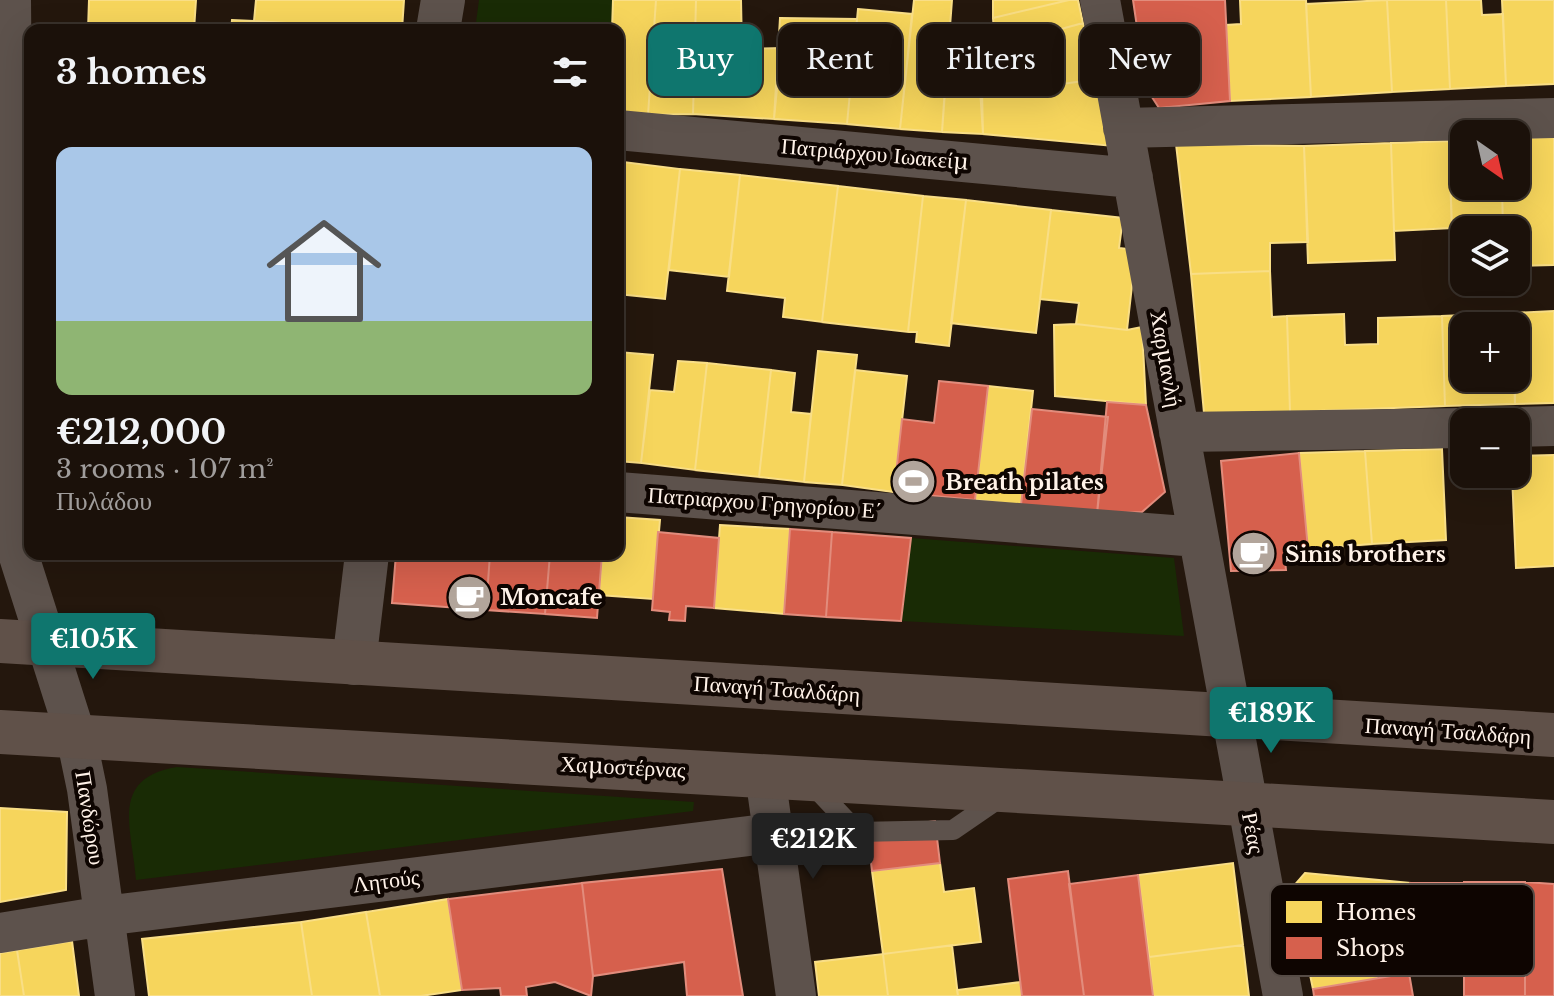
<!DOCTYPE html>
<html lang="en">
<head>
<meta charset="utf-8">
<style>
	:root { --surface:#1b110a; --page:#241a13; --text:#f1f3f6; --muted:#a09d9c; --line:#39312b; --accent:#0f766e }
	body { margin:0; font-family:"Libre Baskerville",serif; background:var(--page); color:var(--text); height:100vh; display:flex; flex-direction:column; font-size:30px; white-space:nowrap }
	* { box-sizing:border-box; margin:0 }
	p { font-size:26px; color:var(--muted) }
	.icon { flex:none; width:44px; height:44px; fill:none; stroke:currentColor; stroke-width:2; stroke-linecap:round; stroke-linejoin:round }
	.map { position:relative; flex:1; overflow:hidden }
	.side { position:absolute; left:24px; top:24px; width:600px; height:536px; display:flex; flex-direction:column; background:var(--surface); border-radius:16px; box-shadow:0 8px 32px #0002,0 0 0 2px var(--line) }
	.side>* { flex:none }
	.top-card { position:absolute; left:648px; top:24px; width:760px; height:72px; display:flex; gap:16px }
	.needle { width:52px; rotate:146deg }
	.buttons { position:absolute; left:1450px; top:120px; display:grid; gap:16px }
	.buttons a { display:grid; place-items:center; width:80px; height:80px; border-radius:16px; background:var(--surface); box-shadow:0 8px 32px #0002,0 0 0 2px var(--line); font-size:40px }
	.price { position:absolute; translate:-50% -68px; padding:0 18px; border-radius:8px; background:var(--accent); color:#fff; font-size:26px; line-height:52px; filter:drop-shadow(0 2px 4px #0008) }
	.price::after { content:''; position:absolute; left:50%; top:48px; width:24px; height:18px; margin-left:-12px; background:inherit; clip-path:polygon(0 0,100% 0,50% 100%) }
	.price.on { background:#222; color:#fff }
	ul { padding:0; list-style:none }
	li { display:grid; align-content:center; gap:16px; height:424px; padding:0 32px }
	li+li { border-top:2px solid var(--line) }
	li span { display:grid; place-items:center; height:248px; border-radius:16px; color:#555 }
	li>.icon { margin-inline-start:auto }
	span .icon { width:144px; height:144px; fill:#fffc; stroke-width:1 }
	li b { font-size:34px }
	h2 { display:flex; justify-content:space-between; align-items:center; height:96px; padding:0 32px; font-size:34px }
	.tag { padding:0 28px; border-radius:16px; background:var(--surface); box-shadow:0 8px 32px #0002,0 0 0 2px var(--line); font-size:28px; line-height:72px }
	.tag.on { background:var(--accent); color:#fff }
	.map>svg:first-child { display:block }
	.green { fill:#192b05 }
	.homes { fill:#f6d55c; stroke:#f9de86; stroke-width:2 }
	.shops { fill:#d6604d; stroke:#e28c7c; stroke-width:2 }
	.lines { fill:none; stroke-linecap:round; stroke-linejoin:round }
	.service { stroke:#5d524c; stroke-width:20 }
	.minor { stroke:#5d524c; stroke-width:40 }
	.tertiary { stroke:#5d524c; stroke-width:44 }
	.primary { stroke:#605149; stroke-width:44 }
	.labels { text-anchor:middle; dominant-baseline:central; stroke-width:8; stroke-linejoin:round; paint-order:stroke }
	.street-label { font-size:22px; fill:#fff2e8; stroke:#0e0501 }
	.poi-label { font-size:22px; font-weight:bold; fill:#fff2e8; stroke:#0e0501; text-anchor:start }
	.key { fill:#0e0501; stroke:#564c46; stroke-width:2 }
	.key-label { font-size:22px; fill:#fff2e8 }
</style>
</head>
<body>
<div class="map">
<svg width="1554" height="996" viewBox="0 0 1554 996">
	<rect width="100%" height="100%" fill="#24170d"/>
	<path class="green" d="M479,0H613L612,30H475Z
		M911,538L1174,558L1184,636L901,621Z
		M177,767L694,802L693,811L136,880C132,828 109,778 177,767Z"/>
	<path class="homes" d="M89,0H196L194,30H88Z
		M256,0H404L402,30L254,21Z
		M613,0H656L648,115L618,112V30H612Z
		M656,0H696L693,114L648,115Z
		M696,0H741L742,49L781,48L774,119L693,114Z
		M914,0H952L942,132L900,129Z
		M993,0H1069L993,18Z
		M1069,0H1078L1083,23L995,47L993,18Z
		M1240,0H1306L1311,97L1230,101L1226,25L1241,24Z
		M1387,0H1446L1450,89L1392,92Z
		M1387,0L1392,92L1311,97L1306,4Z
		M1446,0H1481L1482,15L1503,14L1506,86L1450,89Z
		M1502,0H1554V84L1506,86Z
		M858,9L912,14L900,129L847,124Z
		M780,18L857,19L847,124L774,119Z
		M232,20L254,21L402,30H231Z
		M1083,23L1097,79L1001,93L995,47Z
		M947,57L978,58L983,134L942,132Z
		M1097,79L1113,146L983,134L982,91L1001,93Z
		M1554,137V265L1516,266V230H1503L1502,186H1516V138Z
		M1464,140V186H1502L1503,230H1464V265L1453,266L1449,141Z
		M1449,141L1452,228L1394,231L1391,143Z
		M1391,143L1395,260L1308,263L1304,146Z
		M1176,144L1304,146L1308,242L1270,243V271L1191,274Z
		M618,162H623L618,203Z
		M623,162L680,169L665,299L618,294V203Z
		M680,169L740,175L729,277L669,270Z
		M740,175L838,186L822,322L783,317L785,298L727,291Z
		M838,186L923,196L908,332L822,322Z
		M923,196L966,200L949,346L916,342L917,332H908Z
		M966,200L1051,210L1036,333L951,323Z
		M1051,210L1123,218L1119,248L1136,250L1127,330L1076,324L1079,303L1040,299Z
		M1270,271L1272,317L1287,316L1290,412L1204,413L1191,274Z
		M1554,311V403L1515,404L1516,326H1512V313Z
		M1512,313V326H1464V378H1514L1515,404L1445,406L1442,316Z
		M1344,314L1345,345L1378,344V318L1442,316L1445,406L1290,412L1287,316Z
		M1076,324L1127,330L1142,327L1146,405L1055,396L1054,325Z
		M818,351L857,355L842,485L804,482Z
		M618,352L653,355L641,463L618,461Z
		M678,361L707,363L695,470L641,463L650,390L674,392Z
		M707,363L771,370L759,477L695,470Z
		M771,370L795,373L791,412L811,414L804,482L759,477Z
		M855,370L907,376L894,492L842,485Z
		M988,386L1033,391L1021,505L975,500Z
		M1442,449L1446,540L1372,544L1365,451Z
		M1365,451L1372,544L1308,549L1299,453Z
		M1554,455V566L1516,568L1512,474H1516V456Z
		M618,517L660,520L653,599L599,595L602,554H618Z
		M720,525L790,529L784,614L714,608Z
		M0,808L67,812L66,890L0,902Z
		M940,863L944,892L974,888L981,942L883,954L872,871Z
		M1233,863L1243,945L1149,957L1138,875Z
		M1305,873L1410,883L1409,955L1375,956L1377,979L1313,989L1292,888Z
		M448,899L462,990L421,996H380L366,912Z
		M366,912L380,996H312L301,922Z
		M301,922L312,996H149L142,939Z
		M72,941L79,996H24L17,950Z
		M952,945L958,996H888L883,954Z
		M1243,945L1249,996H1153L1149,957Z
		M17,950L24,996H0V953Z
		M883,954L888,996H819L815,962Z
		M1021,982L1022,996H958L957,990Z"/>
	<path class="shops" d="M1133,0H1225L1230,101L1159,108L1146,88Z
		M939,381L988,386L975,500L894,492L902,419L934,423Z
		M1107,402L1146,405L1165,492L1142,512L1097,514Z
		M1032,409L1108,417L1097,514L1021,505Z
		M1299,453L1308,549L1284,551L1286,570L1231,571L1221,461Z
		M790,529L832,532L826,617L784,614Z
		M658,532L719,538L714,608L686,606L685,621L669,620L670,612L652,610Z
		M832,532L911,538L901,621L826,617Z
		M396,554H490L486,610L392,603Z
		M490,554H550L545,614L486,610Z
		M550,554H602L597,618L545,614Z
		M935,821L940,863L872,871L867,830Z
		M722,869L743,996H687L684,962L593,976L582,883Z
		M1068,871L1084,996H1022L1008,879Z
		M1138,875L1153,996H1084L1069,884Z
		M1464,882V972L1409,973L1410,883Z
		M1464,882H1525V996H1464Z
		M1525,882L1554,884V996H1525Z
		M582,883L593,976L591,996L555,982L526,987L527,996H501L500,988L462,990L448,899Z
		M1409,973L1413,996H1314L1313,989Z"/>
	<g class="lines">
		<path class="service" d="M812,784L857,832L953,830L1001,797"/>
		<path class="minor" d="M11,0L16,547L76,736L87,789L115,996
			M1100,0L1283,996
			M1123,128L1554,118
			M618,130L1133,178
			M1516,427L1554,426
			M1179,432L1464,428
			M618,492L1198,537
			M765,775L796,996
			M0,933L104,916L773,833"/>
		<path class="tertiary" d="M438,30L443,0
			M354,663L367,554"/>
		<path class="primary" d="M0,641L1554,735
			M0,732L1554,822"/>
	</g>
	<defs>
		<symbol id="stadium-disc" viewBox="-11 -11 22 22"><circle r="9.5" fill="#b2a59b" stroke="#0e0501"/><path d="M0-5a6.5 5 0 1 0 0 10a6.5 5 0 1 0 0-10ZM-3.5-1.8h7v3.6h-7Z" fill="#fff"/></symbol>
		<symbol id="cafe-disc" viewBox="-11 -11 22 22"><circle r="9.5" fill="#b2a59b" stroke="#0e0501"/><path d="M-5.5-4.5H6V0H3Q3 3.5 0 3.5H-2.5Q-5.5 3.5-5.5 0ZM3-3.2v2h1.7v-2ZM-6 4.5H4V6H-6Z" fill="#fff"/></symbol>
	</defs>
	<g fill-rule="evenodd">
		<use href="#stadium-disc" x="888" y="456" width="51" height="51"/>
		<use href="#cafe-disc" x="1228" y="528" width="51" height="51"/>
		<use href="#cafe-disc" x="444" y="572" width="51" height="51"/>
	</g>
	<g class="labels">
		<g class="street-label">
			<text transform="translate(875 154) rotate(5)">Πατριάρχου Ιωακείμ</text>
			<text transform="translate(1166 359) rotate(80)">Χαρμανλή</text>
			<text transform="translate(765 503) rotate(4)">Πατριαρχου Γρηγορίου Ε΄</text>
			<text transform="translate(777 689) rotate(4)">Παναγή Τσαλδάρη</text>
			<text transform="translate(1448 731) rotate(4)">Παναγή Τσαλδάρη</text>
			<text transform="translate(623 767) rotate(3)">Χαμοστέρνας</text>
			<text transform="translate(90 818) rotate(81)">Πανδώρου</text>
			<text transform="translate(1253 833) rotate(79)">Ρέας</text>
			<text transform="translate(386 881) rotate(-7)">Λητούς</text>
		</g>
		<g class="poi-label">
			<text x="945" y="482">Breath pilates</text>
			<text x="1285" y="554">Sinis brothers</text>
			<text x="500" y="597">Moncafe</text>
		</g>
	</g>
	<rect x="1270" y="884" width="264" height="92" rx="12" class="key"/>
	<rect x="1286" y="901" width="36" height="22" fill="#f6d55c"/>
	<rect x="1286" y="937" width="36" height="22" fill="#d6604d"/>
	<g class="key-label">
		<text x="1336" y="920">Homes</text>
		<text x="1336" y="956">Shops</text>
	</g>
</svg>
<div class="buttons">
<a><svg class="needle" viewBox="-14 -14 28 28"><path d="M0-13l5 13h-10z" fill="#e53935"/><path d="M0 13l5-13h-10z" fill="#a09d9c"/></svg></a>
<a><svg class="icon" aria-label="layers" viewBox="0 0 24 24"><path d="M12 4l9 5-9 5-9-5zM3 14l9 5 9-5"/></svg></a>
<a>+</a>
<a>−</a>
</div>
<b class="price" style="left:93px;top:681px">€105K</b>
<b class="price" style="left:1271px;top:755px">€189K</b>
<b class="price on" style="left:813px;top:881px">€212K</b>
<div class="top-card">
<a class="tag on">Buy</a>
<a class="tag">Rent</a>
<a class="tag">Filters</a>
<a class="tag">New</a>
</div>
<section class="side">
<h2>3 homes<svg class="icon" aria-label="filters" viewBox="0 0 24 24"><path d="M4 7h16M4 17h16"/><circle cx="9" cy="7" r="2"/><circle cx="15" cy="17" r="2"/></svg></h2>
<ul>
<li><span style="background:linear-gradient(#a9c7e8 70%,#8fb573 0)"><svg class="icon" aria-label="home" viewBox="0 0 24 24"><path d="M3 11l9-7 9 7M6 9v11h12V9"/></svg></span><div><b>€212,000</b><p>3 rooms · 107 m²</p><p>Πυλάδου</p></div></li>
</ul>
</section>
</div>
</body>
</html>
